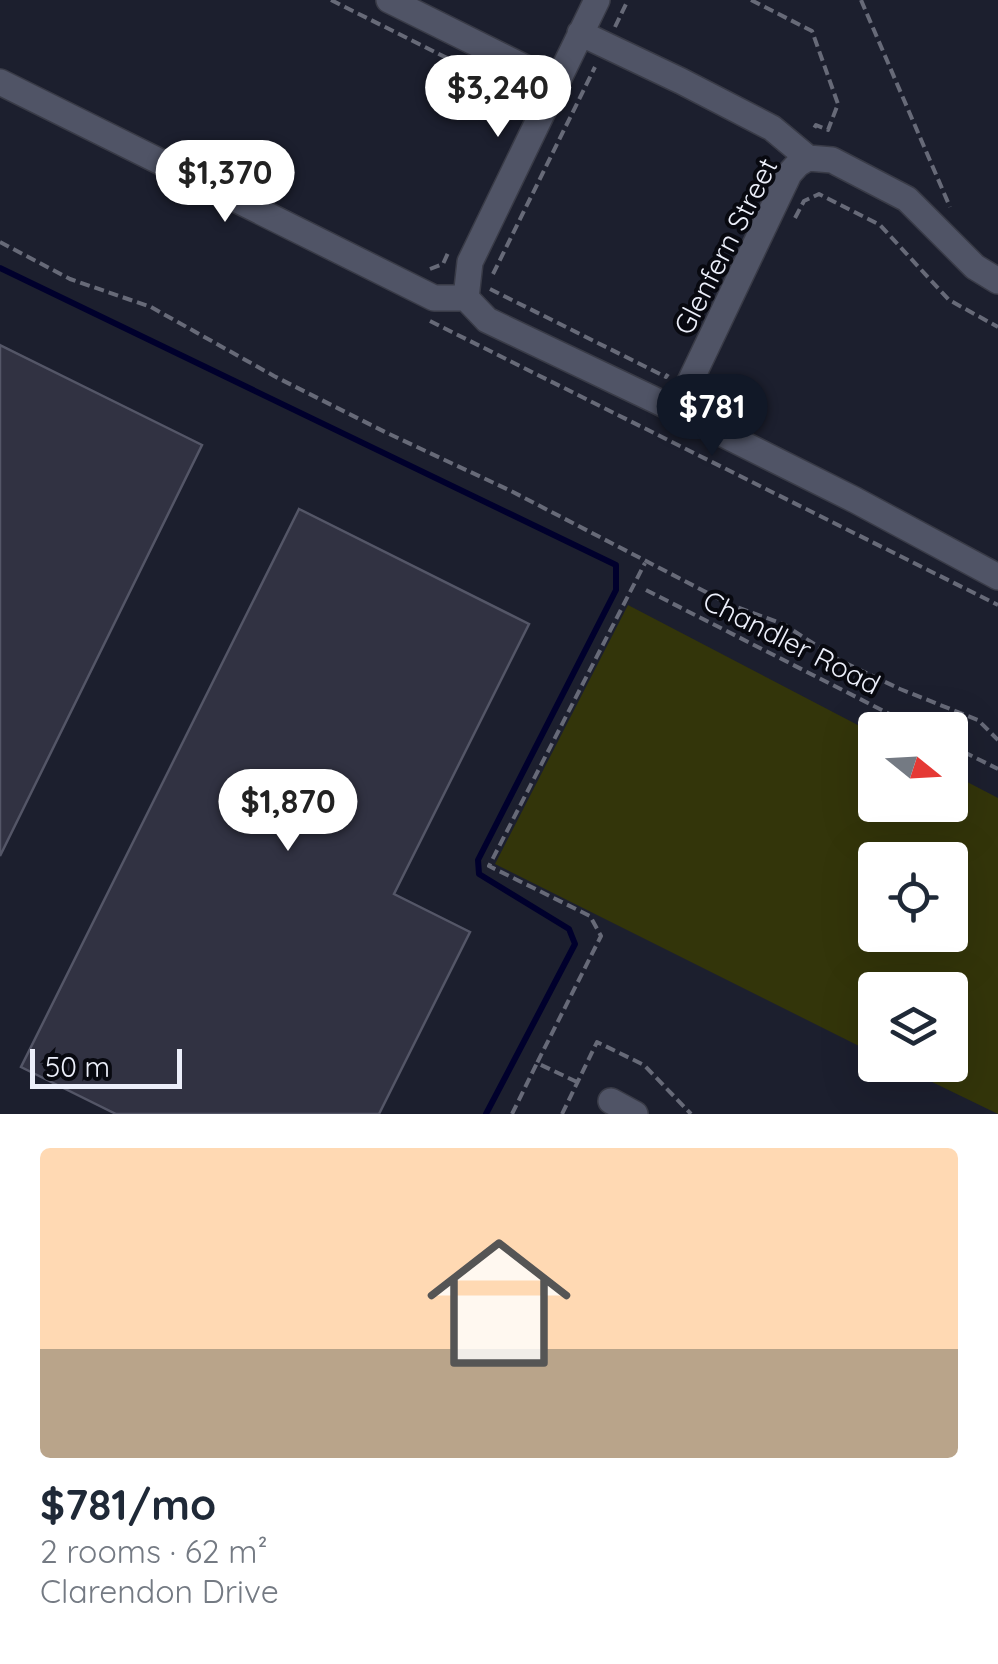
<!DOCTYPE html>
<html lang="en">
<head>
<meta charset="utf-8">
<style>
	:root { --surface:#fff; --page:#f6f6f7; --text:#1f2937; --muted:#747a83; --line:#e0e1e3; --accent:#111827 }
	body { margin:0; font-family:Quicksand,sans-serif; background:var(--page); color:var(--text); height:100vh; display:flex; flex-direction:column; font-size:38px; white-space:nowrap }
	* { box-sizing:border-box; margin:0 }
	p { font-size:32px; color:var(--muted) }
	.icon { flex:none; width:55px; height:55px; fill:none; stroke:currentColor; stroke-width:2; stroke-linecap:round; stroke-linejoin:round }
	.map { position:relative; height:1114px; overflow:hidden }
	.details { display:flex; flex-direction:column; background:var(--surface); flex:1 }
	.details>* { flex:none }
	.needle { width:65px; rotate:108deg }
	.controls { position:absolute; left:858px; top:712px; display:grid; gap:20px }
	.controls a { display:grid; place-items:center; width:110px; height:110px; border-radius:10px; background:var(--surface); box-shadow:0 10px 40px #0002; font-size:50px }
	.scale { position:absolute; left:30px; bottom:25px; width:152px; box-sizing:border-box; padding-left:10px; border:5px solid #eceffa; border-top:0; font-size:28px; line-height:35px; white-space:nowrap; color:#eceffa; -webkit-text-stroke:8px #080910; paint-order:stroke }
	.price { position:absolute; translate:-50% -85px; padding:0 22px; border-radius:35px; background:#fff; color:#222; font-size:32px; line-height:65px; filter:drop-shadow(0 2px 5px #0008) }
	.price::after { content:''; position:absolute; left:50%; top:60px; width:30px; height:22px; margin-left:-15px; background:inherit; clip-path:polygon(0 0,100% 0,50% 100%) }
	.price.current { background:var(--accent); color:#fff }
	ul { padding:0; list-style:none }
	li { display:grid; align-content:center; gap:20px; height:530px; padding:0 40px }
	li+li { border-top:2px solid var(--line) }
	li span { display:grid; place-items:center; height:310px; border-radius:10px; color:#555 }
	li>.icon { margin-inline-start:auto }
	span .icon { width:180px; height:180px; fill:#fffc; stroke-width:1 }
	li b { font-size:42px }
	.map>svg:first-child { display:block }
	.green { fill:#33350a; fill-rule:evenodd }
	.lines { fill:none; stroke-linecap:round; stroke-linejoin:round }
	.stream { stroke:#00002c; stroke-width:6 }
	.building { fill:#313242; stroke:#545667; stroke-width:2.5 }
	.minor-casing { stroke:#393b47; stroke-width:28 }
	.path { stroke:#676a78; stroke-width:4; stroke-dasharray:10 5; stroke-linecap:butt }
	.minor { stroke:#505466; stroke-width:25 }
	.labels { text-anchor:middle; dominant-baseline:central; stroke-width:8; stroke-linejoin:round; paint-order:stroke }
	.street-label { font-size:28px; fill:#eceffa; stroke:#080910 }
</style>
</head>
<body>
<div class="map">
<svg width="998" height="1114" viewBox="0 0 998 1114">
	<rect width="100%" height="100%" fill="#1c1f2e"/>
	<path class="green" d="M628,605L875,734V805H950V773L998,798V1114L897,1065H950V990H875V1054L495,864ZM950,860V935H875V860Z"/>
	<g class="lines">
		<path class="stream" d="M0,268L616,565V590L478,860L479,874L569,929L575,944L486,1114"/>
	</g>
	<path class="building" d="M0,345L202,445L0,856Z
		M299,509L529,624L394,894L470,932L379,1114H116L21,1067Z"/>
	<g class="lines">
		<defs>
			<path id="minor" d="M389,0L556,83
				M580,33L681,81L772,128L808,158
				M0,82L434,298H466
				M466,298L487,320L657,401L855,500L998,577
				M466,298L470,262L597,0
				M676,411L789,174L798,164L808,158L832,160L907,199L975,267L998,281
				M611,1101L635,1114"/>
		</defs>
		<use href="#minor" class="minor-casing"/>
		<path class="path" d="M331,0L525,97
			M751,0L812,31L838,104L828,130L816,125L812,132
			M861,0L950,207
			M615,27L628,0
			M795,218L804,201L819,194L880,225L949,300L998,327
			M0,242L70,279L151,307L274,376L385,432L511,491L731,605L783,624L839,660L900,689L978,720L998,740
			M430,269L443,264L448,253
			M493,274L595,67
			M490,289L666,377L668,374
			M430,321L998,605
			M646,590L921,730
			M950,745L998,769
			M577,1082L537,1063L601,936L590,916L489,866L645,563
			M512,1114L537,1063
			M562,1114L597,1042L644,1065L691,1114"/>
		<use href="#minor" class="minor"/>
	</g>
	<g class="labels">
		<g class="street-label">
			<text transform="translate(725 246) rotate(-63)">Glenfern Street</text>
			<text transform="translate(792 642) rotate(27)">Chandler Road</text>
		</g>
	</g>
</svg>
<div class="controls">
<a><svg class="needle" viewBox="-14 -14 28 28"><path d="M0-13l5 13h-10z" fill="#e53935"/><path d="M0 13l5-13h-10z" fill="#747a83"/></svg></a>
<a><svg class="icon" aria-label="locate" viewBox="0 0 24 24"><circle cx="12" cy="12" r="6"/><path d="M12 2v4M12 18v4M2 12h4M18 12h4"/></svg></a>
<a><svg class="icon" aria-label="layers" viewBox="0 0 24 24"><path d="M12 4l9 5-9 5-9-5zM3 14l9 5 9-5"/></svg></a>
</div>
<div class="scale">50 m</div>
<b class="price" style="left:498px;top:140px">$3,240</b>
<b class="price" style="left:225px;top:225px">$1,370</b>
<b class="price current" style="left:712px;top:459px">$781</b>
<b class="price" style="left:288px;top:854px">$1,870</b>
</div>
<section class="details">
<ul>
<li><span style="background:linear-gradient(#ffd9b3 65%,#b9a48a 0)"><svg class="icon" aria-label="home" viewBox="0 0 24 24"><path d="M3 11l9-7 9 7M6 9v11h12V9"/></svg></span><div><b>$781/mo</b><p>2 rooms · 62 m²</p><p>Clarendon Drive</p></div></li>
</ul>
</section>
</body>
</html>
